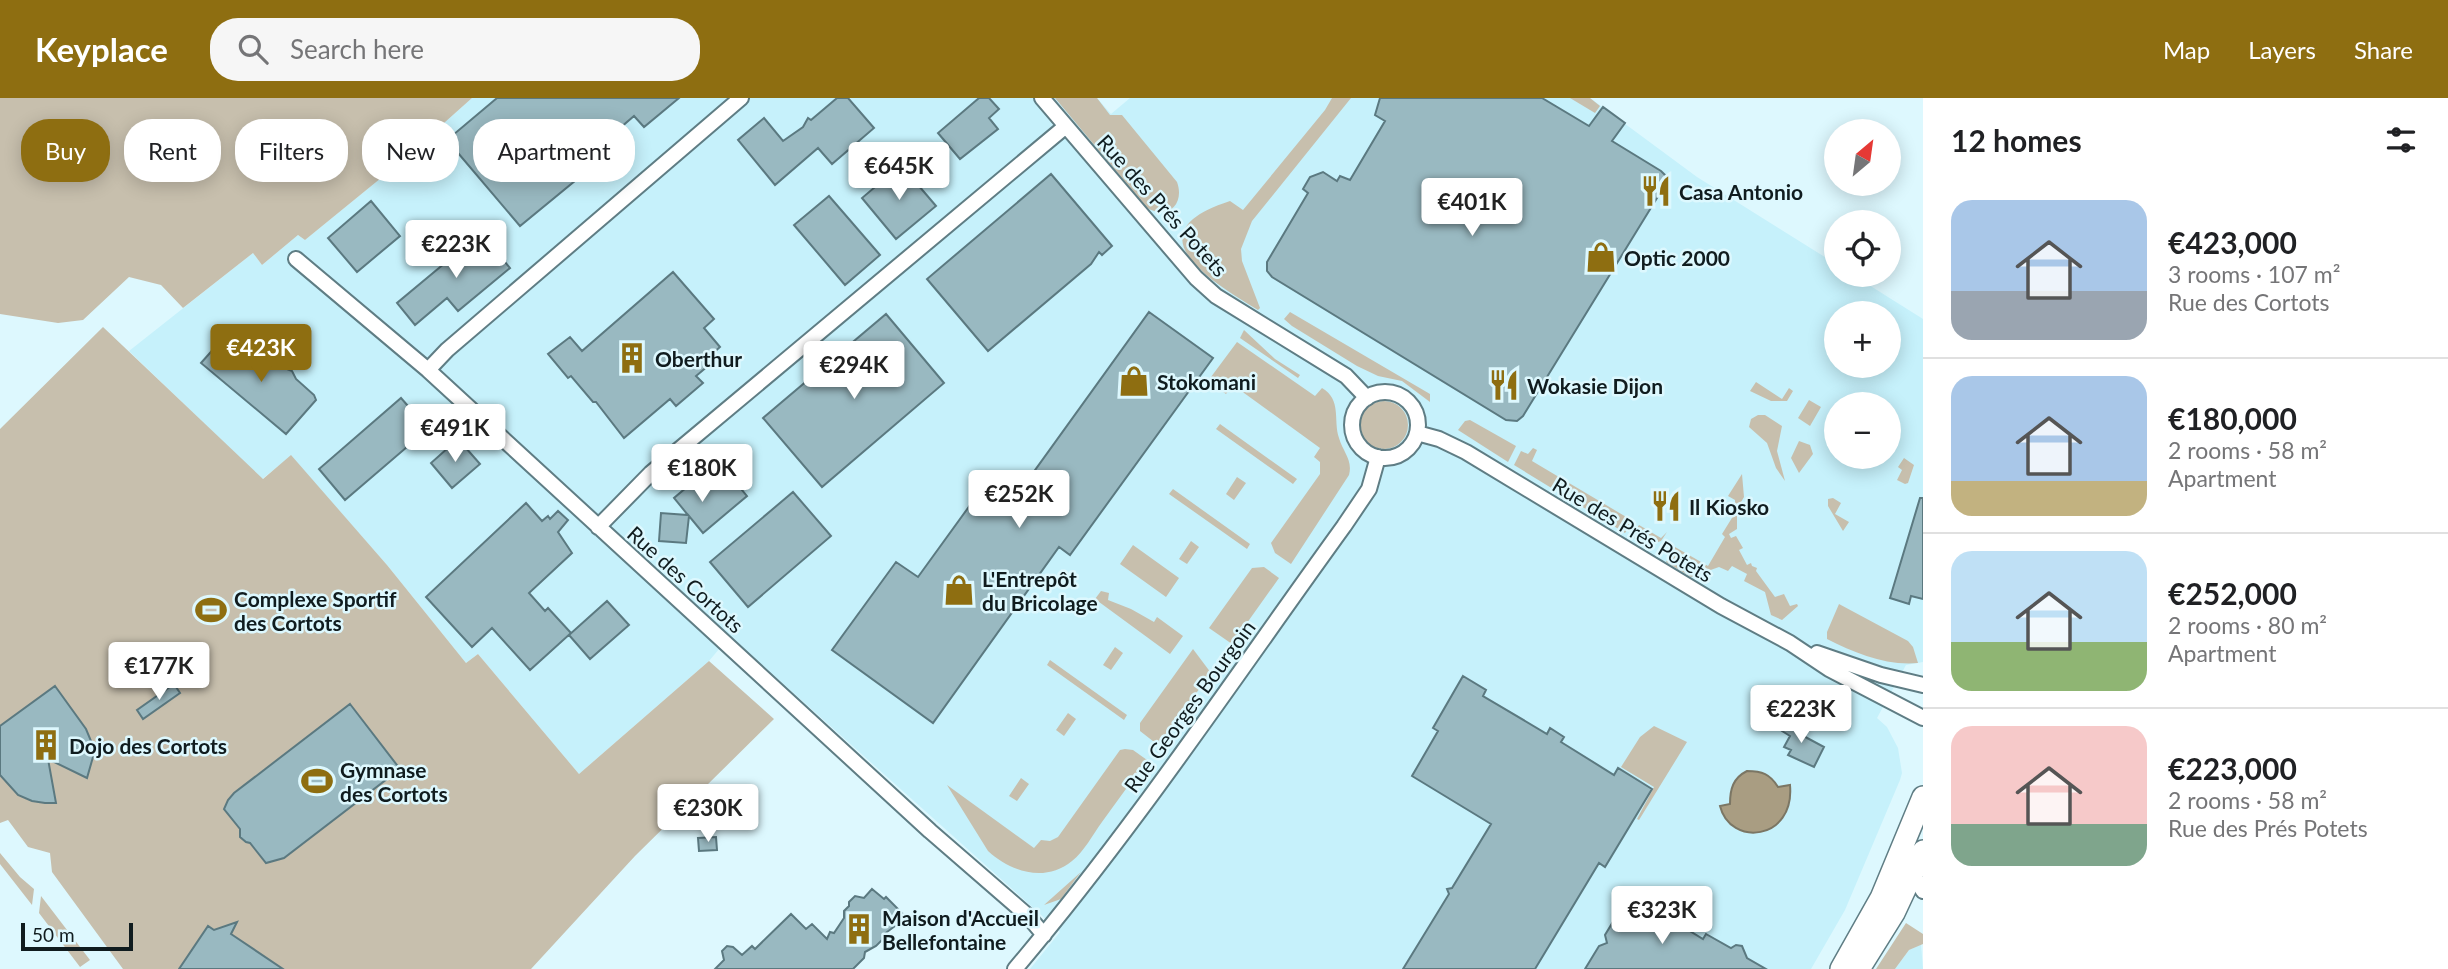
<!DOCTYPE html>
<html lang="en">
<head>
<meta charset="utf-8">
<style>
	:root { --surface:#fff; --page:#f6f6f6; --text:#202124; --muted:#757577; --line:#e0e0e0; --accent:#8e6e11 }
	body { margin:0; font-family:Lato,sans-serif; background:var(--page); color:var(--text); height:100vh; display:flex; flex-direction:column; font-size:26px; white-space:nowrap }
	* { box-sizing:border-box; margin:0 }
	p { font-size:23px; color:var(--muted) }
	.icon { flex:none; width:38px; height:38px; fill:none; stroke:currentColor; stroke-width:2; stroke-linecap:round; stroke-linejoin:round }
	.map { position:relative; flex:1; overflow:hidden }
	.side { display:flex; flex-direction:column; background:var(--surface); width:525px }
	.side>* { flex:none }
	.guide { position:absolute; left:21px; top:21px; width:665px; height:63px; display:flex; gap:14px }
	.needle { width:46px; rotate:29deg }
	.tools { position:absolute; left:1824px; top:21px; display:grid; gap:14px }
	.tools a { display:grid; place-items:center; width:77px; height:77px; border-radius:50%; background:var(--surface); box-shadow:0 4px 18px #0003; font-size:35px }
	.scale { position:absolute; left:21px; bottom:18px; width:112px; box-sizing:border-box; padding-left:7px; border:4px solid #101c1f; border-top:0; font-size:19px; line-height:24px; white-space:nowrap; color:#101c1f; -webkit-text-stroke:5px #ddf8fe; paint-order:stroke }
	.price { position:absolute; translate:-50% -60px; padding:0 16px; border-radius:7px; background:#fff; color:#222; font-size:23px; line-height:46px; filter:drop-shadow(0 2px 4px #0008) }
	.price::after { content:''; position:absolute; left:50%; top:42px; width:21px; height:16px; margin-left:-10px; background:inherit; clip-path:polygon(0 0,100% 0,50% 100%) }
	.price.selected { background:var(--accent); color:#fff }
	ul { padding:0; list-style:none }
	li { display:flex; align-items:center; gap:21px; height:175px; padding:0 28px }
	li+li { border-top:2px solid var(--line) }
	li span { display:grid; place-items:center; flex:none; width:196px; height:140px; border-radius:21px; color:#555 }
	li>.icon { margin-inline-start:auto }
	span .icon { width:84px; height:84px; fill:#fffc; stroke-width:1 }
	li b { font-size:30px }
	h2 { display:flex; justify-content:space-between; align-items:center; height:84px; padding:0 28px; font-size:30px }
	.tag { padding:0 24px; border-radius:28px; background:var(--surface); box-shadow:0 4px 18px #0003; font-size:24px; line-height:63px }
	.tag.selected { background:var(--accent); color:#fff }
	header { display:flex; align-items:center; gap:42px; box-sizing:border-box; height:98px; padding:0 35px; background:var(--accent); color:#fff }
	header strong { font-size:33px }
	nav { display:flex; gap:38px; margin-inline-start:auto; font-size:24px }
	.search { width:490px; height:63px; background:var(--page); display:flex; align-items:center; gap:18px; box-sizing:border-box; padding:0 24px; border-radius:28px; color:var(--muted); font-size:26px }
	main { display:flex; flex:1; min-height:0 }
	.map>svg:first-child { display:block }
	.built { fill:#c6f1fb; fill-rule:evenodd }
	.green { fill:#c7bfad }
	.water { fill:#a99d82; stroke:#7b7664; stroke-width:2 }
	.building { fill:#99b9c1; stroke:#5b7980; stroke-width:2 }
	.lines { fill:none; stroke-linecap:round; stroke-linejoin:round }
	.street-casing { stroke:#5f7d84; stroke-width:18 }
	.secondary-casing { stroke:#5f7d84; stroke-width:24 }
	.street { stroke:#fff; stroke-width:14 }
	.secondary { stroke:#fff; stroke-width:21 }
	.labels { text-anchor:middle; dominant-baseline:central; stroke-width:5; stroke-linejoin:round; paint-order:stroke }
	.poi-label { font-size:21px; font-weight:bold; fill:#101c1f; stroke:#ddf8fe; text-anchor:start }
	.street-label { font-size:21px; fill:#101c1f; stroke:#ddf8fe }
</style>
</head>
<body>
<header>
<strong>Keyplace</strong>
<div class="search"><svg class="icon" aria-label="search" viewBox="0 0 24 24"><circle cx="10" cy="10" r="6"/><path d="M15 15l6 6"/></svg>Search here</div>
<nav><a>Map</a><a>Layers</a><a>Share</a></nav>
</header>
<main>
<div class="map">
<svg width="1923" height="871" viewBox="0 0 1923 871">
	<rect width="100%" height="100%" fill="#ddf8fe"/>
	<path class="built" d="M472,0H1097L1111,16L1130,0H1590L1697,79L1836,166V177H1853L1923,221V564L1906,567L1877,620L1887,629L1898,650L1902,675L1900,682L1845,812L1811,871H1030L1060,834L730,538L709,563L579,676L478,556L466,565L387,467L291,358L262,381L129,253L253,155L262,167L298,137L305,142L397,67ZM1836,215H1888V268H1836ZM1836,306H1888V359H1836Z
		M1921,846L1923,871H1895L1909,852Z"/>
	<path class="green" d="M0,0H472L397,67L305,142L298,137L262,167L253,155L183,210L161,187L129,179L83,222L58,225L0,216Z
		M1055,0H1097L1110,17H1122L1177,84C1185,106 1168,122 1147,110Z
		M1332,0H1351L1252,123L1241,151L1242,163L1260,210L1258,212C1209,182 1131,135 1230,103L1243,112L1325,12Z
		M1570,0H1590L1600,8L1595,15Z
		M1290,214L1430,296V304L1402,283L1378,278L1357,268L1292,228L1284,221Z
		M103,229L263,381L291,357L387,467L466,565L478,556L579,676L709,563L774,621L635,758L531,871H123L52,774L50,755L28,749L8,722L0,725V331Z
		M1244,232L1275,261L1300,277L1298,280L1240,240Z
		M1237,244L1315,298L1322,290C1342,302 1333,322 1339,340C1343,354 1353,362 1349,377L1291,466L1275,455L1271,445L1320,376V364L1314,359L1320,350L1233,287L1226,296L1208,283Z
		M1756,284L1782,301L1789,290L1793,293L1787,303H1771L1750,293Z
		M1809,302L1821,309L1810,328L1798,320Z
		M1360 327a24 24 0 1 1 48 0a24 24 0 1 1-48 0Z
		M1758,317H1765L1782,328L1777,353L1785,383L1776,370L1767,345L1749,329L1751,321Z
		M1470,322L1516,348L1508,364L1458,332L1465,323Z
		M1220,326L1297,381L1293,386L1216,331Z
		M1799,343L1810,347L1813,356L1799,375L1791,360Z
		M1533,350L1537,352L1532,363L1633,423L1625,435L1514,367L1521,353L1528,356Z
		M1904,360L1914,367L1908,385L1905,386L1897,382L1902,372L1898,369Z
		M1742,376L1744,399L1737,411V431L1729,436L1731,440L1736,438L1743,450L1739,452L1747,467L1751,465L1752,468L1757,470L1756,473L1775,499L1784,496L1790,508L1797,506L1798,508L1782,522L1771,517L1765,494L1744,483L1747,476L1732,468L1728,473L1719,469L1691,479L1666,464L1675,449L1708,468L1725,439L1722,436L1735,415V402L1728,398Z
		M1237,379L1246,385L1234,402L1226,396Z
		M1173,391L1250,446L1247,451L1169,396Z
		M1833,400L1841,405L1835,416L1849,424L1843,433L1828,408V401Z
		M1639,427L1661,440L1667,434L1661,443L1649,447L1631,439Z
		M1191,443L1199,449L1187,466L1179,461Z
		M1133,447L1179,480L1166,499L1120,466Z
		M1264,469L1279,480L1232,546L1209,530L1252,470Z
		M1101,493L1109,495L1108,502L1131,511L1154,524L1157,519L1183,538L1170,556L1095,501Z
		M1839,506L1908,543L1913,549L1918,565C1886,568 1855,555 1827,541V534Z
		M1115,549L1123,555L1111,572L1103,567Z
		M1193,551L1211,575L1158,647L1140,633V625Z
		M1050,562L1127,617L1124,622L1047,567Z
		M1068,615L1076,621L1064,638L1056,632Z
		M1654,628L1687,644L1639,722L1637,721L1654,689L1621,669L1640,639Z
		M1125,651L1133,652L1147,662C1132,683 1117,703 1102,724C1093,736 1084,754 1072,763C1045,785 1011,774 988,753L947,687L1034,750L1041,742L1050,743L1058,739L1120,652Z
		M1021,680L1029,686L1017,703L1009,698Z
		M0,755L20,779L34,791L32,807L0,766Z
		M1081,774L1061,801L1044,807Z
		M41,798L90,862L80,869L39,815Z
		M1906,825L1923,836V846L1909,852L1895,871H1876Z"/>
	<path class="water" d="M1747,673C1762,673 1770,676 1778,689L1790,687C1795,743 1730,749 1720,708L1730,706C1730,691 1733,680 1747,673Z"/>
	<path class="building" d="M497,0H679L644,29L634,18L597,50L604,59L520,128L447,42Z
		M837,0H848L874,30L832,66L818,50L775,87L738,42L764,20L783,43L803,29L808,20L811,22Z
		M979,0H989L999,11L989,20L998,31L960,61L938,35Z
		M1380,0H1542L1589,28L1603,9L1625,25L1612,43L1661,73L1665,77V87L1523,318L1517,323L1506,322L1272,179L1267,173V164L1308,95L1303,91L1310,79L1323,74L1337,83L1340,78L1350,82L1385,23L1375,17Z
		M901,67L936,108L896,141L862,100Z
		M1051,76L1112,148L1102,157L1099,154L1091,166L988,253L927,181Z
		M829,98L880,157L845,187L794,127Z
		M371,103L400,138L357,174L328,140Z
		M481,135L510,170L458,213L447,200L415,227L397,205Z
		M673,174L714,221L704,230L720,249L711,257L715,262L696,278L703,285L676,308L670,301L624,340L596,304H593L571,278L568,280L548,256L570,239L582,253Z
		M1149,214L1213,260L1070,457L1059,449L933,625L832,552L896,464L918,479L981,392L1007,411Z
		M886,216L944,285L822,389L763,320Z
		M226,237L258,266L267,255L284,270L292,273L296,281L314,297L316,302L286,336L201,265Z
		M401,300L428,331L345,402L319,371Z
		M458,341L480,366L452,390L431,365Z
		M718,363L747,398L703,435L689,418L686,445L659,443L661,415L688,417L674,400Z
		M793,394L831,438L748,509L710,464Z
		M1920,400H1923V501L1911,498L1909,506L1890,500Z
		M526,405L542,423L548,418L550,421L558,413L568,422L558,434L572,455L529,495L545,513L548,510L571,535L530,572L492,530L472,549L426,499Z
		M607,503L629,527L590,561L569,537Z
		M1463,578L1486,592L1483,598L1547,636L1550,630L1564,639L1561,644L1614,677L1618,670L1652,691L1605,769L1599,765L1535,871H1403L1449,796L1447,791L1452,790L1491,726L1412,678L1438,633L1433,630Z
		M174,586L180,595L143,621L137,612Z
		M55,588L86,631L91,643L93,659L87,680L48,661L56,705H45L32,703L18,697L0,677V628Z
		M350,606L400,671L284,760L266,765L250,745L246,744L240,739V731L224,711L228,702L234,695Z
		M1790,619L1801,625L1796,634L1824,649L1814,669L1788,657L1791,652L1784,649L1790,638L1782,633Z
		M716,739L717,752L699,753L698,740Z
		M872,791L884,801L886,799L903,816L899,821V825L883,837L882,842L876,848L865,854L864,860L853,871H715L724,862L722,853L727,848L733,849L742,857L752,848L755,851L791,816L806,831L812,826L827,841L830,834L834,835L844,820V813L849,808V804L855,798L864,800Z
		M1625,804L1641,814L1646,806L1703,841L1706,836L1731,850L1736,847L1742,848L1747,860L1766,871H1585L1599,848L1607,845L1605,837Z
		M237,824L231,836L283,871H179L208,828L214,832Z"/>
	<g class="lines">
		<defs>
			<path id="street" d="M1042,0L1196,180L1216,198L1346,278L1367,300
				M296,161L428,272L930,733L1028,818L1044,837
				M428,272L447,252L741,0
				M1352 327a33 33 0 1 1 66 0a33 33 0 1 1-66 0Z
				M1417,335L1439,341L1466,354L1721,508L1790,545L1829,571L1923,620
				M598,429L651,375L1066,28
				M1817,555L1881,577L1923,587
				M1910,771L1923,793
				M1015,871C1134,731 1236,577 1344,428L1369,391L1378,359"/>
			<path id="secondary" d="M1841,871L1881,800L1923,699
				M1859,871L1894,815L1923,753"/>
		</defs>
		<use href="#street" class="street-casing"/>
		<use href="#secondary" class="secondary-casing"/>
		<use href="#street" class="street"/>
		<use href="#secondary" class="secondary"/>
	</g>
	<defs>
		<symbol id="restaurant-bare" viewBox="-9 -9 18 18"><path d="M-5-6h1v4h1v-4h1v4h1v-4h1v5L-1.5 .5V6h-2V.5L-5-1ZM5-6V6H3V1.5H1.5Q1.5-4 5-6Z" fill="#8e6e11" stroke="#ddf8fe" stroke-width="2.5" paint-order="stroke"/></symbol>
		<symbol id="shop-bare" viewBox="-9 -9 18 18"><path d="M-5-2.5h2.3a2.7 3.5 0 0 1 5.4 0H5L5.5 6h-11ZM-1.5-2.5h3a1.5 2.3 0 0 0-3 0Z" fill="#8e6e11" stroke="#ddf8fe" stroke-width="2.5" paint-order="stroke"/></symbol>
		<symbol id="building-bare" viewBox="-9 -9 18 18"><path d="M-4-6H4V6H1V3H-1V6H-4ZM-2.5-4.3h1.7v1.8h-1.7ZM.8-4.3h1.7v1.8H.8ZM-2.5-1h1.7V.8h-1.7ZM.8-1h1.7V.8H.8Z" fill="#8e6e11" stroke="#ddf8fe" stroke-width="2.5" paint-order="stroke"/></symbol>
		<symbol id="stadium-bare" viewBox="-9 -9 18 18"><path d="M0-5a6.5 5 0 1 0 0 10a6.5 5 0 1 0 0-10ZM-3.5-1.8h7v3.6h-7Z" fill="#8e6e11" stroke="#ddf8fe" stroke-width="2.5" paint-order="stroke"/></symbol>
	</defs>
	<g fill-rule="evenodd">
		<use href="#restaurant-bare" x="1634" y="71" width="44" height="44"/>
		<use href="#shop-bare" x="1579" y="137" width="44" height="44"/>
		<use href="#building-bare" x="610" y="238" width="44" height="44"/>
		<use href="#shop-bare" x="1112" y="261" width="44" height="44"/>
		<use href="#restaurant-bare" x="1482" y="265" width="44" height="44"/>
		<use href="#restaurant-bare" x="1644" y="386" width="44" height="44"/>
		<use href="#shop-bare" x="937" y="470" width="44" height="44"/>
		<use href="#stadium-bare" x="189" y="490" width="44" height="44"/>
		<use href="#building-bare" x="24" y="625" width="44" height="44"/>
		<use href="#stadium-bare" x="295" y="661" width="44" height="44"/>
		<use href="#building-bare" x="837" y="809" width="44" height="44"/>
	</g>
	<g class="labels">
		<g class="poi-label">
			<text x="1679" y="93">Casa Antonio</text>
			<text x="1624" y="159">Optic 2000</text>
			<text x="655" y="260">Oberthur</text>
			<text x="1157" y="283">Stokomani</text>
			<text x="1527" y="287">Wokasie Dijon</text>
			<text x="1689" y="408">Il Kiosko</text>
			<text x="982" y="480">L'Entrepôt<tspan x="982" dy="24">du Bricolage</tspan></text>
			<text x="234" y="500">Complexe Sportif<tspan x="234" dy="24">des Cortots</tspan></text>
			<text x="69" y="647">Dojo des Cortots</text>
			<text x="340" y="671">Gymnase<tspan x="340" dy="24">des Cortots</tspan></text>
			<text x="882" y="819">Maison d'Accueil<tspan x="882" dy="24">Bellefontaine</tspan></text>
		</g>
		<g class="street-label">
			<text transform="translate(1163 107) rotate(48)">Rue des Prés Potets</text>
			<text transform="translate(1633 431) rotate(31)">Rue des Prés Potets</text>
			<text transform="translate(686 481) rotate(42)">Rue des Cortots</text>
			<text transform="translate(1189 608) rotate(-54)">Rue Georges Bourgoin</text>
		</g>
	</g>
</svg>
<div class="tools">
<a><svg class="needle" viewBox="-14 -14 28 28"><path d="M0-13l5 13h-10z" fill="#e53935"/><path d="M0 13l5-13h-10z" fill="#757577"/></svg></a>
<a><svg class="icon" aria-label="locate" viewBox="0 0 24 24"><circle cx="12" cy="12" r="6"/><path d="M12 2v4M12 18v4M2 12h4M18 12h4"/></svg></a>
<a>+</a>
<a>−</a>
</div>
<div class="scale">50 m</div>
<b class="price" style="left:899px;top:104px">€645K</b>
<b class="price" style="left:1472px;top:140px">€401K</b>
<b class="price" style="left:456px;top:182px">€223K</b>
<b class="price selected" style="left:261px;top:286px">€423K</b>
<b class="price" style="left:854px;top:303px">€294K</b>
<b class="price" style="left:455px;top:366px">€491K</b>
<b class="price" style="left:702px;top:406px">€180K</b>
<b class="price" style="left:1019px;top:432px">€252K</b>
<b class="price" style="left:159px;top:604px">€177K</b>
<b class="price" style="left:1801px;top:647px">€223K</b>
<b class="price" style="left:708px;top:746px">€230K</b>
<b class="price" style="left:1662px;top:848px">€323K</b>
<div class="guide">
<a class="tag selected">Buy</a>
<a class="tag">Rent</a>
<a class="tag">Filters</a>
<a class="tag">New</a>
<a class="tag">Apartment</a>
</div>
</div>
<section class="side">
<h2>12 homes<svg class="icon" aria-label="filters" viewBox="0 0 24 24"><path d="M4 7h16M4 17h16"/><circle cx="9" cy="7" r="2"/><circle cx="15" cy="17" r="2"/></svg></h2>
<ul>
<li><span style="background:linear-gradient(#a9c7e8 65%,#9aa5b1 0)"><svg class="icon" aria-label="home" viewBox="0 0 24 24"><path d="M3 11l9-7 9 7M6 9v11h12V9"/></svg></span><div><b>€423,000</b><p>3 rooms · 107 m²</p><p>Rue des Cortots</p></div></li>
<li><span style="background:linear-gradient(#a9c7e8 75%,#c2b280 0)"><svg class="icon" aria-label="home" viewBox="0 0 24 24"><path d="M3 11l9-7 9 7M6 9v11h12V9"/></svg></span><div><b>€180,000</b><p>2 rooms · 58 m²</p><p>Apartment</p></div></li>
<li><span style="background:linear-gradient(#bfe0f5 65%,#8fb573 0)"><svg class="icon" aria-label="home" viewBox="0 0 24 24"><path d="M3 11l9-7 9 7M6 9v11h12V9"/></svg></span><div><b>€252,000</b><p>2 rooms · 80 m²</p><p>Apartment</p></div></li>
<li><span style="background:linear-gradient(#f6c9c9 70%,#7fa58c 0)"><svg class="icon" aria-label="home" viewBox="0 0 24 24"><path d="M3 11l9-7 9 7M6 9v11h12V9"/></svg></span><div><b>€223,000</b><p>2 rooms · 58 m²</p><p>Rue des Prés Potets</p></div></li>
</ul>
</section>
</main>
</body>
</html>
